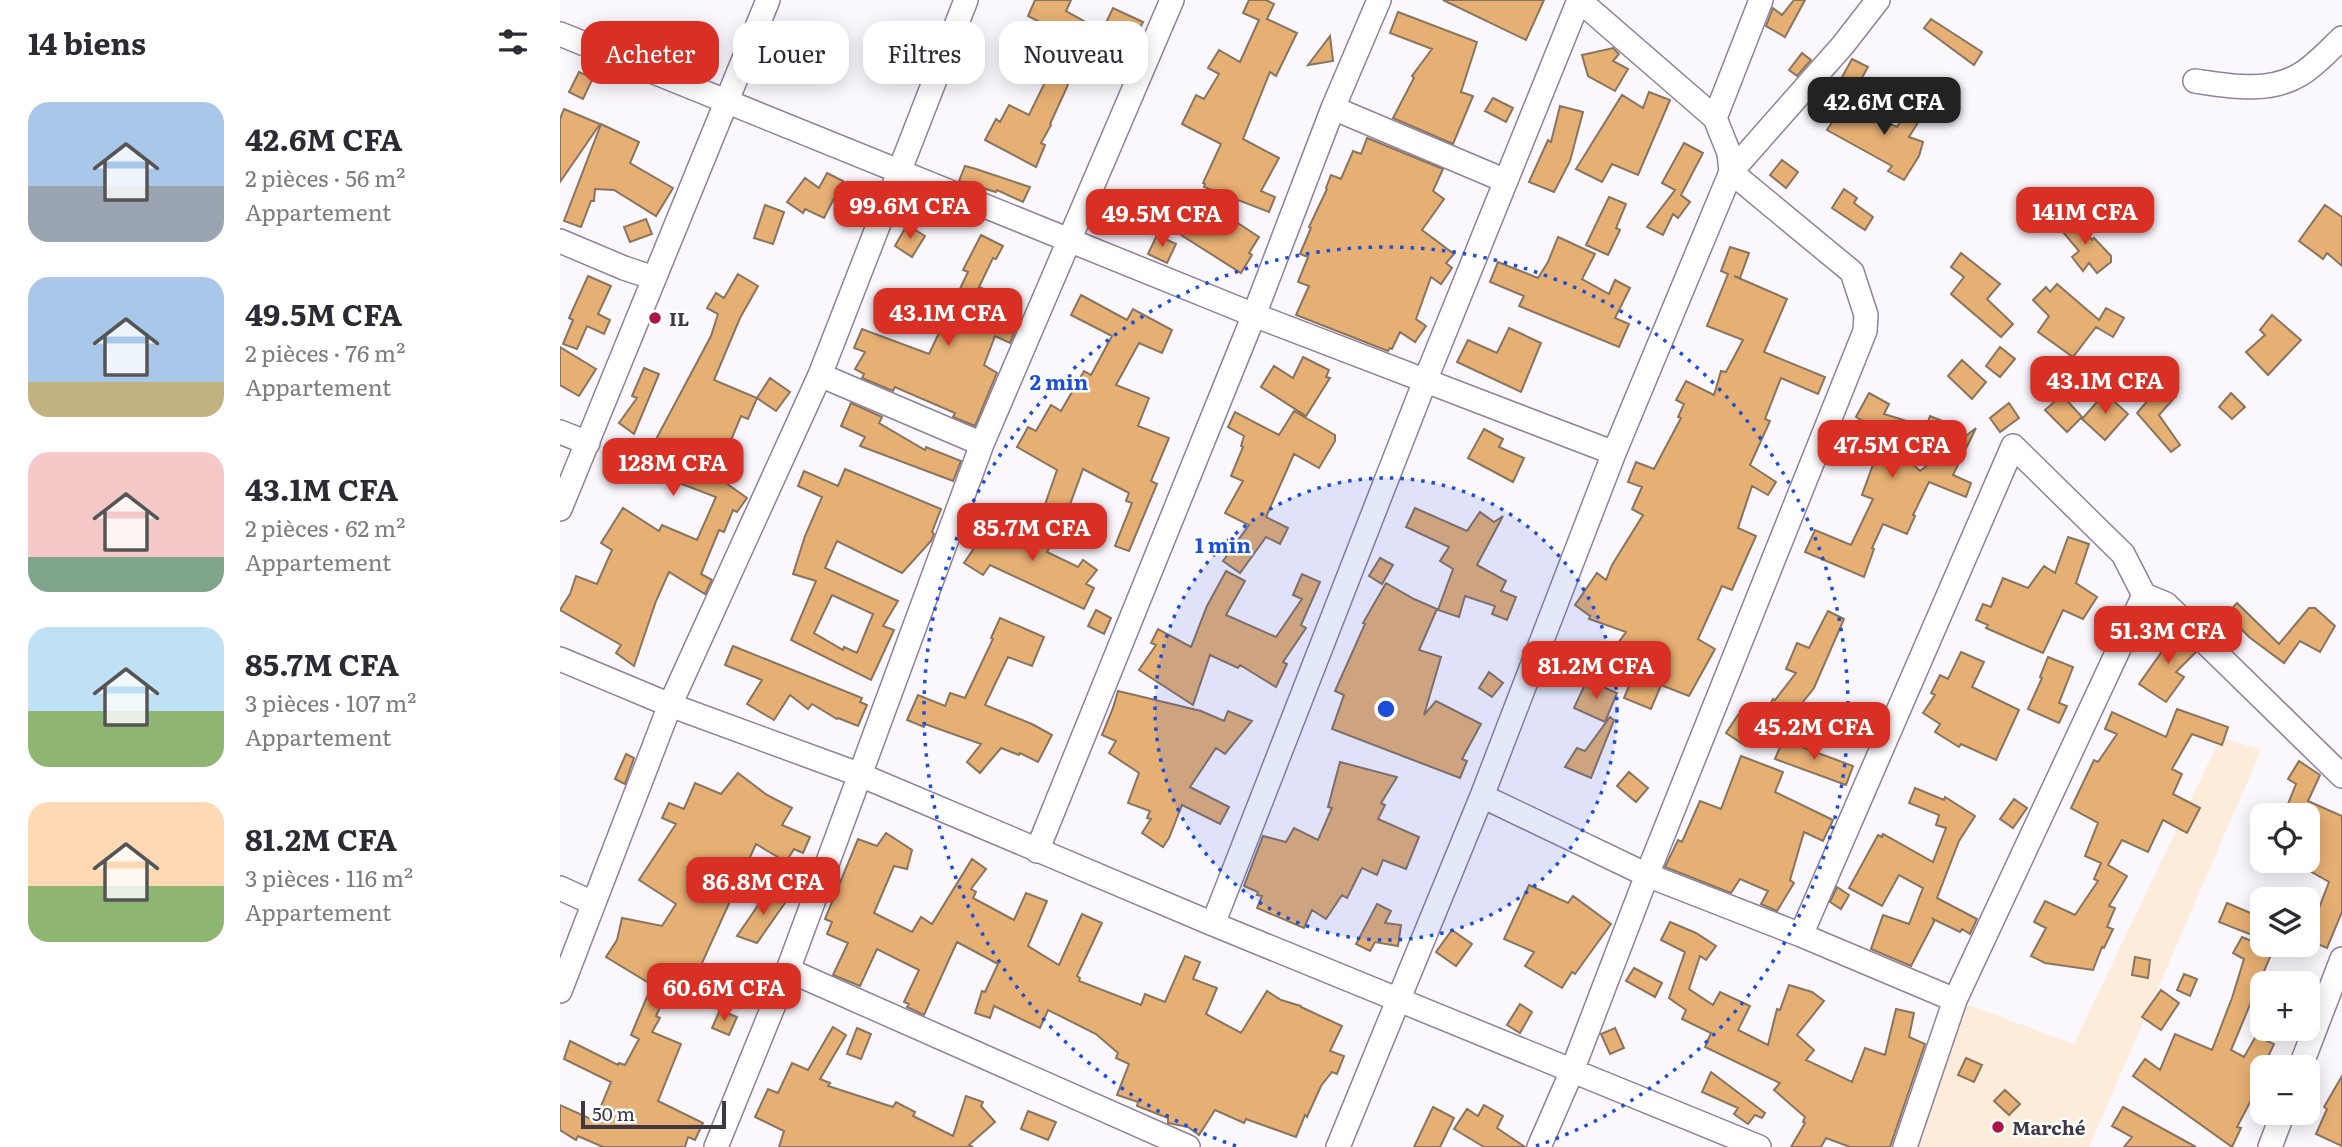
<!DOCTYPE html>
<html lang="fr">
<head>
<meta charset="utf-8">
<style>
	:root { --surface:#fff; --page:#f2f2f3; --text:#2b2b33; --muted:#7c7c81; --accent:#d93025 }
	body { margin:0; font-family:Literata,serif; background:var(--page); color:var(--text); height:100vh; display:flex; flex-direction:column; font-size:26px; white-space:nowrap }
	* { box-sizing:border-box; margin:0 }
	p { font-size:23px; color:var(--muted) }
	.icon { flex:none; width:38px; height:38px; fill:none; stroke:currentColor; stroke-width:2; stroke-linecap:round; stroke-linejoin:round }
	.map { position:relative; flex:1; overflow:hidden }
	.drawer { display:flex; flex-direction:column; background:var(--surface); width:560px }
	.drawer>* { flex:none }
	.top-card { position:absolute; left:21px; top:21px; width:665px; height:63px; display:flex; gap:14px }
	.tools { position:absolute; left:1690px; top:803px; display:grid; gap:14px }
	.tools a { display:grid; place-items:center; width:70px; height:70px; border-radius:14px; background:var(--surface); box-shadow:0 4px 18px #0003; font-size:35px }
	.scale { position:absolute; left:21px; bottom:18px; width:145px; box-sizing:border-box; padding-left:7px; border:4px solid #3e3843; border-top:0; font-size:19px; line-height:24px; white-space:nowrap; color:#3e3843; -webkit-text-stroke:5px #fff; paint-order:stroke }
	.price { position:absolute; translate:-50% -60px; padding:0 16px; border-radius:14px; background:var(--accent); color:#fff; font-size:23px; line-height:46px; filter:drop-shadow(0 2px 4px #0008) }
	.price::after { content:''; position:absolute; left:50%; top:42px; width:21px; height:16px; margin-left:-10px; background:inherit; clip-path:polygon(0 0,100% 0,50% 100%) }
	.price.current { background:#222; color:#fff }
	ul { padding:0; list-style:none }
	li { display:flex; align-items:center; gap:21px; height:175px; padding:0 28px }
	li span { display:grid; place-items:center; flex:none; width:196px; height:140px; border-radius:21px; color:#555 }
	li>.icon { margin-inline-start:auto }
	span .icon { width:84px; height:84px; fill:#fffc; stroke-width:1 }
	li b { font-size:30px }
	h2 { display:flex; justify-content:space-between; align-items:center; height:84px; padding:0 28px; font-size:30px }
	.pill { padding:0 24px; border-radius:21px; background:var(--surface); box-shadow:0 4px 18px #0003; font-size:24px; line-height:63px }
	.pill.current { background:var(--accent); color:#fff }
	main { display:flex; flex:1; min-height:0 }
	.map>svg:first-child { display:block }
	.commercial { fill:#fcecd9 }
	.building { fill:#e6b074; stroke:#89745e; stroke-width:2; fill-rule:evenodd }
	.lines { fill:none; stroke-linecap:round; stroke-linejoin:round }
	.minor-casing { stroke:#8f819b; stroke-width:26 }
	.minor { stroke:#fff; stroke-width:23 }
	.ring { fill:none; stroke:#1d4ed8; stroke-width:3.5; stroke-dasharray:3.5 7 }
	.poi-dot { fill:#a91546; stroke:#fff; stroke-width:2.5 }
	.labels { text-anchor:middle; dominant-baseline:central; stroke-width:5; stroke-linejoin:round; paint-order:stroke }
	.poi-label { font-size:19px; font-weight:bold; fill:#3e3843; stroke:#fff; text-anchor:start }
	.centre { fill:#1d4ed8; stroke:#fff; stroke-width:3.5 }
	.ring-label { font-size:21px; text-anchor:middle; font-weight:bold; fill:#1d4ed8; stroke:#fff; stroke-width:5; stroke-linejoin:round; paint-order:stroke }
</style>
</head>
<body>
<main>
<section class="drawer">
<h2>14 biens<svg class="icon" aria-label="filters" viewBox="0 0 24 24"><path d="M4 7h16M4 17h16"/><circle cx="9" cy="7" r="2"/><circle cx="15" cy="17" r="2"/></svg></h2>
<ul>
<li><span style="background:linear-gradient(#a9c7e8 60%,#9aa5b1 0)"><svg class="icon" aria-label="home" viewBox="0 0 24 24"><path d="M3 11l9-7 9 7M6 9v11h12V9"/></svg></span><div><b>42.6M CFA</b><p>2 pièces · 56 m²</p><p>Appartement</p></div></li>
<li><span style="background:linear-gradient(#a9c7e8 75%,#c2b280 0)"><svg class="icon" aria-label="home" viewBox="0 0 24 24"><path d="M3 11l9-7 9 7M6 9v11h12V9"/></svg></span><div><b>49.5M CFA</b><p>2 pièces · 76 m²</p><p>Appartement</p></div></li>
<li><span style="background:linear-gradient(#f6c9c9 75%,#7fa58c 0)"><svg class="icon" aria-label="home" viewBox="0 0 24 24"><path d="M3 11l9-7 9 7M6 9v11h12V9"/></svg></span><div><b>43.1M CFA</b><p>2 pièces · 62 m²</p><p>Appartement</p></div></li>
<li><span style="background:linear-gradient(#bfe0f5 60%,#8fb573 0)"><svg class="icon" aria-label="home" viewBox="0 0 24 24"><path d="M3 11l9-7 9 7M6 9v11h12V9"/></svg></span><div><b>85.7M CFA</b><p>3 pièces · 107 m²</p><p>Appartement</p></div></li>
<li><span style="background:linear-gradient(#ffd9b3 60%,#8fb573 0)"><svg class="icon" aria-label="home" viewBox="0 0 24 24"><path d="M3 11l9-7 9 7M6 9v11h12V9"/></svg></span><div><b>81.2M CFA</b><p>3 pièces · 116 m²</p><p>Appartement</p></div></li>
</ul>
</section>
<div class="map">
<svg width="1782" height="1147" viewBox="0 0 1782 1147">
	<rect width="100%" height="100%" fill="#faf7fd"/>
	<path class="commercial" d="M1661,737L1701,750L1529,1147H1345L1395,1000L1514,1044Z"/>
	<path class="building" d="M475,0H511L506,11L542,31L553,8L583,22L574,40L544,71L521,48L507,87L490,124L491,125L481,143L485,145L476,167L425,140L436,119L440,122L449,105L469,115L489,74L460,60L478,21L468,16Z
		M689,0H706L714,4L707,19L737,33L716,76L710,72L683,139L719,158L701,191L715,197L709,212L644,187L645,184L643,183L661,144L622,124L636,95L644,99L659,74L648,68L659,50L680,62L699,20L683,13Z
		M883,0H984L966,40Z
		M1234,0H1245L1225,37L1206,26L1213,8L1222,15Z
		M838,12L917,42L901,92L913,96L893,144L833,118L854,78L852,76L872,49L830,33Z
		M1371,19L1422,52L1414,65L1364,28Z
		M770,36L773,61L748,65Z
		M1053,48L1059,54L1053,61L1068,69L1055,91L1028,76L1022,55Z
		M1242,53L1251,60L1237,76L1229,70Z
		M1292,59L1308,67L1298,85L1282,77Z
		M19,72L33,78L23,99L9,92Z
		M1089,92L1110,100L1078,175L1052,164L1042,182L1016,169L1062,95L1083,108Z
		M933,98L953,108L946,122L925,111Z
		M1354,99L1367,108L1349,137L1363,142L1359,156L1344,180L1328,171L1332,166L1267,130L1279,112L1292,119L1296,109L1337,127Z
		M1000,106L1023,112L1010,161L994,192L969,182L988,140L991,142Z
		M4,109L40,124L0,182V119Z
		M41,124L79,142L70,163L113,188L96,216L54,190L35,189L34,201H31L21,227L4,221Z
		M807,138L883,169L873,191L884,199L862,230L894,254L886,263L892,268L881,284L871,277L856,319L866,326L855,342L840,332L832,349L830,348L828,351L736,315L749,286L738,282L748,257L740,254L751,228L749,227L767,189L766,188L771,175L781,179L793,151L801,154Z
		M1124,143L1143,153L1121,195L1130,202L1118,218L1113,214L1103,235L1087,227L1115,190L1102,183Z
		M1222,160L1238,172L1226,188L1210,175Z
		M405,166L416,169L470,187L463,202L437,190L436,192L399,181Z
		M267,173L283,181L264,218L245,209L243,213L227,202L245,178L259,188Z
		M1284,189L1297,198L1294,203L1313,217L1305,230L1272,208Z
		M1049,197L1066,204L1056,228L1060,230L1048,255L1026,245Z
		M640,198L699,237L689,253L692,255L681,273L621,235Z
		M205,205L224,212L213,244L194,238Z
		M1765,205L1782,217V266L1767,253L1763,259L1739,241Z
		M1511,215L1532,240L1534,238L1551,256V262L1537,273L1529,263L1523,271L1512,257L1519,251L1498,226Z
		M86,219L92,234L70,242L64,227Z
		M347,225L365,236L352,257L335,246Z
		M421,235L443,246L436,259L433,258L419,287L428,291L424,301L461,316L450,343L435,336L424,365L437,373L415,426L393,417L395,413L335,387L333,391L302,378L304,374L295,369L305,352L294,348L302,329L369,354L408,272L403,270Z
		M597,235L616,244L607,263L588,254Z
		M998,237L1035,254L1022,279L1049,294L1055,280L1070,288L1055,318L1069,324L1059,347L959,306L964,296L930,282L938,262L978,278L988,262Z
		M1170,247L1189,253L1180,278L1174,276L1227,299L1204,352L1265,377L1258,394L1221,378L1205,419L1210,421L1190,465L1216,482L1208,495L1192,486L1178,528L1196,536L1172,590L1162,586L1138,639L1155,649L1129,696L1101,685L1091,709L1064,698L1075,672L1050,654L1066,632L1029,619L1030,616L1015,605L1037,573L1046,580L1052,565L1083,515L1072,509L1082,487L1068,482L1076,462L1094,469L1121,418L1118,417L1124,404L1116,400L1126,381L1154,395L1161,371L1166,372L1183,340L1147,326L1168,274L1161,271Z
		M1401,253L1440,284L1427,299L1453,324L1441,337L1391,294L1404,277L1391,267Z
		M178,274L198,286L180,318L154,380L197,398L188,419L181,416L156,476L187,498L177,512L173,510L164,532L159,530L141,574L152,580L145,594L109,572L96,601L74,666L56,653L61,645L0,610L10,594L16,576L37,584L52,550L41,543L63,508L99,531L102,525L137,540L156,497L119,483L129,459L94,443L151,336L158,314L147,308L156,293L164,298Z
		M28,276L51,286L38,314L50,320L44,334L27,326L17,349L3,344L13,320L9,318Z
		M1497,284L1539,320L1546,308L1564,318L1553,337L1536,327L1513,357L1478,332L1489,316L1473,300L1486,287L1490,292Z
		M521,295L567,320L573,309L612,330L602,353L579,343L556,385L589,398L578,426L609,438L591,481L597,484L569,551L555,546L572,503L566,501L569,493L523,469L508,510L510,511L502,525L481,516L497,470L457,447L468,427L476,431L491,405L501,411L524,371L531,375L552,336L511,315Z
		M1712,315L1741,340L1708,375L1686,352L1705,335L1700,330Z
		M949,328L981,343L961,392L897,362L908,340L937,353Z
		M0,347L36,369L19,396L0,385Z
		M1440,347L1455,359L1440,377L1426,366Z
		M743,357L769,370L766,377L770,378L746,416L701,387L714,366L733,378Z
		M1402,360L1426,382L1412,399L1388,376Z
		M84,368L99,374L74,434L59,423L77,398L72,396Z
		M210,378L230,392L216,411L197,398Z
		M1602,384L1616,396L1599,415L1620,445L1611,452L1577,413Z
		M1309,393L1329,404L1324,414L1366,427L1370,416L1390,424L1355,466L1360,471L1416,428L1393,475L1411,483L1406,497L1369,482L1353,515L1355,516L1347,534L1323,524L1312,548L1314,549L1304,577L1245,552L1255,530L1291,545L1313,499L1302,495L1315,459L1288,443L1301,420L1296,417Z
		M1545,393L1568,414L1545,440L1522,419Z
		M1671,393L1685,407L1672,419L1659,407Z
		M1502,395L1522,417L1507,432L1485,410Z
		M291,403L322,417L319,423L365,450L366,447L401,461L393,481L300,446L305,437L281,426Z
		M1449,403L1459,418L1440,432L1430,418Z
		M734,411L775,435V441L759,468L734,454L706,517L728,528L720,544L706,537L680,573L663,561L689,525L665,513L683,481L671,476L683,447L681,446L684,436L668,427L675,412L719,435Z
		M924,429L943,439L939,447L964,458L953,482L908,458Z
		M285,469L381,509L372,532L374,534L371,541L342,573L277,541L265,568L338,601L323,626L334,630L311,680L231,640L256,581L233,574L245,536L262,497L238,486L244,471L278,486ZM272,595L313,614L297,653L284,647L283,650L254,633Z
		M855,508L907,531L920,512L934,522L943,516L917,565L946,581L941,591L956,597L947,620L932,614L935,606L905,596L899,617L878,610L893,569L880,561L889,547L846,527Z
		M432,522L469,538L476,526L494,539L487,552L518,567L523,560L537,570L526,584L534,588L524,609L430,565L423,575L404,563Z
		M1508,537L1529,544L1516,583L1537,597L1523,619L1503,610L1483,653L1426,628L1428,625L1416,620L1423,604L1431,607L1443,578L1468,588L1484,566L1495,573Z
		M820,558L833,565L822,584L809,576Z
		M666,571L685,581L666,615L716,637L742,599L733,595L742,574L760,582L741,625L746,628L723,662L727,664L716,687L680,665L678,668L650,655L633,705L579,670L596,645L591,643L598,629L631,647L647,606Z
		M826,583L854,599L877,609L859,650L881,657L864,715L876,701L921,724L902,759L907,761L900,778L772,729L784,695L775,691L805,624L803,623Z
		M1677,603L1719,644L1749,608H1755L1775,626L1760,652L1740,641L1724,663L1689,637L1667,614Z
		M536,610L551,618L544,634L528,626Z
		M1268,611L1284,619L1254,688L1235,712L1244,717L1231,738L1201,720L1213,699L1215,700L1236,673L1226,669L1237,643L1249,648Z
		M440,618L484,637L472,666L448,657L425,705L472,724L492,735L478,762L460,753L459,755L441,748L420,773L407,762L421,744L365,724L364,727L347,720L358,695L385,706L390,693L405,698L433,639L431,638Z
		M1611,628L1636,652L1616,672L1624,677L1606,702L1579,684L1605,647L1598,640Z
		M173,646L302,698L300,702L307,705L298,726L278,718L277,719L252,704L248,709L230,695L214,720L187,704L202,680L165,665Z
		M1401,652L1424,662L1412,687L1459,710L1436,760L1401,744L1399,747L1375,732L1380,724L1363,713L1375,695L1371,693L1380,675L1388,679Z
		M1488,657L1513,667L1499,703L1507,706L1499,723L1468,709L1482,678L1480,677Z
		M929,672L943,683L932,697L919,688Z
		M1027,680L1057,693L1045,722L1014,708Z
		M558,691L641,711L664,721L668,711L692,721L665,754L656,748L630,787L669,807L660,824L622,805L609,838L603,847L582,833L591,819L587,818L590,811L568,803L579,773L549,753L556,741L542,735L553,708Z
		M1297,704L1316,712L1305,738L1286,730Z
		M1617,709L1668,727L1662,745L1632,734L1612,769L1622,774L1613,794L1640,808L1627,833L1603,820L1588,852L1562,840L1548,865L1567,876L1549,906L1555,908L1547,927L1553,929L1544,948L1542,947L1533,970L1485,963L1471,956L1486,928L1474,922L1485,901L1515,915L1538,881L1534,879L1541,863L1525,856L1538,823L1511,808L1534,760L1538,762L1557,734L1545,729L1552,712L1606,737Z
		M1178,715L1198,728L1186,746L1166,733Z
		M1050,717L1054,720L1031,778L1005,767L1017,748L1025,751Z
		M1223,740L1293,766L1286,785L1215,759Z
		M66,754L74,758L65,784L55,779Z
		M1181,756L1223,772L1215,792L1273,820L1263,841L1244,832L1230,880L1234,883L1217,911L1201,904L1208,891L1180,879L1171,893L1105,867L1118,840L1122,842L1140,801L1161,809Z
		M1739,761L1760,775L1748,801L1782,816V912L1767,948L1748,940V937L1769,882L1748,870V816H1732L1735,807L1728,804L1736,784L1728,779Z
		M780,762L837,777L821,803L825,805L818,819L859,837L846,869L823,860L817,875L802,868L787,898L782,895L766,919L752,910L744,928L697,908L702,896L697,895L698,892L684,886L703,836L726,842L734,828L758,840L772,808L768,807Z
		M1069,772L1088,788L1076,802L1057,786Z
		M178,773L207,795L232,808L222,825L250,837L243,853L234,849L226,862L196,844L137,974L141,976L131,998L109,988L96,1016L100,1018L92,1032L121,1044L98,1101L143,1123L135,1140L128,1137L125,1147H43L18,1136L16,1140L0,1130V1105L35,1121L51,1082L4,1059L10,1041L58,1065L59,1063L65,1065L79,1039L71,1035L92,985L46,957L57,940L62,918L102,926L116,904L79,880L116,824L102,818L109,803L124,809L135,783L161,794Z
		M1355,788L1384,800L1385,797L1415,816L1399,841L1377,898L1417,919L1410,934L1402,929L1400,932L1373,919L1374,922L1351,966L1311,949L1323,915L1349,924L1363,888L1339,875L1322,906L1289,888L1318,835L1322,837L1323,834L1373,862L1386,828L1376,825L1379,815L1349,803Z
		M1454,799L1467,808L1453,828L1440,819Z
		M326,833L352,850L347,869L334,866L314,913L352,932L361,917L372,924L412,859L426,869L411,889L416,892L413,898L454,920L466,893L487,901L468,946L499,965L522,914L542,923L517,976L520,978L519,981L581,1005L585,994L605,1002L625,956L640,962L633,979L657,988L646,1014L681,1033L707,991L721,1000L741,1006V1007L782,1026L770,1051L784,1056L777,1074L772,1072L761,1086L747,1117L745,1115L736,1137L686,1119L684,1123L655,1110L639,1135L628,1127L608,1123V1118L577,1106L578,1102L557,1095L569,1064L556,1058L558,1053L536,1034L488,1010L480,1028L434,1006L430,1018L415,1013L422,991L425,992L438,964L397,942L364,1015L347,1007L349,1004L344,1002L359,970L317,949L300,986L273,975L288,943L267,934L272,922L265,919L298,839L317,846Z
		M969,885L1008,903L1013,896L1051,924L1015,974L1012,972L1002,988L965,966L974,952L944,939Z
		M1277,887L1289,895L1281,909L1270,902Z
		M210,888L227,900L197,943L177,936Z
		M1667,903L1700,917L1692,935L1659,922Z
		M817,904L831,911L825,923L841,925L838,946L815,942L810,951L796,944Z
		M1110,922L1136,933L1156,946L1146,960L1140,956L1129,989L1153,1005L1160,992L1190,1006L1178,1030L1208,1045L1217,1009L1220,1010L1229,985L1252,992L1264,1001L1237,1035L1254,1050L1246,1060L1292,1082L1305,1048L1325,1055L1336,1009L1354,1013L1349,1037L1365,1044L1330,1147H1290L1266,1138L1261,1147H1231L1245,1123L1243,1122L1245,1117L1214,1090L1220,1083L1145,1047L1151,1033L1122,1019L1126,1010L1109,998L1125,952L1101,940Z
		M892,930L912,944L896,966L876,952Z
		M1682,937L1713,950L1671,1050L1684,1057L1696,1036L1714,1044L1694,1087L1697,1089L1677,1127L1681,1128L1672,1147L1573,1076L1585,1059L1600,1070L1615,1034L1652,1050L1672,998L1684,959L1673,953Z
		M1575,957L1590,960L1588,978L1572,975Z
		M1074,968L1102,983L1095,997L1066,981Z
		M1624,974L1637,979L1630,996L1617,990Z
		M1601,990L1619,1003L1601,1030L1582,1017Z
		M960,1004L972,1012L960,1033L947,1025Z
		M160,1010L177,1017L169,1035L152,1028Z
		M273,1027L286,1035L260,1079L270,1083L268,1086L333,1107L336,1102L355,1112L353,1116L393,1136L406,1096L423,1102L421,1106L435,1122L409,1145L413,1147H219L224,1131L195,1117L208,1089L218,1093L232,1063L248,1070Z
		M297,1028L311,1034L301,1059L287,1054Z
		M1055,1028L1064,1048L1050,1054L1041,1034Z
		M1406,1058L1422,1065L1414,1082L1398,1075Z
		M1151,1072L1205,1113L1202,1118L1195,1115L1188,1124L1174,1114L1178,1108L1142,1092Z
		M1782,1076V1146L1756,1134L1767,1109L1764,1107Z
		M1445,1090L1460,1104L1449,1115L1434,1101Z
		M924,1105L943,1116L937,1128L965,1147H924L894,1129L907,1109L918,1116Z
		M873,1107L894,1118L880,1147H854Z
		M1563,1107L1636,1147H1564L1572,1137L1552,1126Z
		M468,1111L496,1122L488,1140L461,1129Z"/>
	<g class="lines">
		<defs>
			<path id="minor" d="M0,34L694,315L1054,453
				M1635,81C1669,86 1709,94 1741,74C1756,65 1769,50 1782,38
				M773,108L946,181
				M1155,118L1201,0
				M0,241L64,268L94,278
				M260,375L422,444
				M0,432L28,443
				M0,509L208,0
				M0,659L110,705L298,774L653,924L1199,1147
				M922,796L1087,875L1241,935L1395,1000
				M477,851L694,315L773,108L819,0
				M0,888L33,903
				M653,924L865,381L1019,0L1155,118L1169,153L1171,172L1292,272L1306,315L1305,331L1087,875L1012,1071L979,1147
				M1241,935L1453,446L1563,554L1584,595L1606,604L1782,776
				M228,970L628,1147
				M0,991L110,705L260,375L406,0
				M1740,1068L1782,959
				M156,1147L228,970L422,444L612,0
				M778,1147L922,796L1054,453L1171,172L1283,45L1318,0
				M1345,1147L1395,1000L1584,595
				M1710,1147L1723,1113"/>
		</defs>
		<use href="#minor" class="minor-casing"/>
		<use href="#minor" class="minor"/>
	</g>
	<circle cx="826" cy="709" r="231" fill="#1d4ed8" fill-opacity=".12"/>
	<g class="ring">
		<circle cx="826" cy="709" r="231"/>
		<path d="M676 1146A462 462 0 1 1 976 1146"/>
	</g>
	<g class="poi-dot">
		<circle cx="95" cy="318" r="7"/>
		<circle cx="1438" cy="1127" r="7"/>
	</g>
	<g class="labels">
		<g class="poi-label">
			<text x="109" y="318">IL</text>
			<text x="1452" y="1127">Marché</text>
		</g>
	</g>
	<circle cx="826" cy="709" r="10" class="centre"/>
	<g class="ring-label">
		<text x="499" y="390">2 min</text>
		<text x="663" y="553">1 min</text>
	</g>
</svg>
<div class="tools">
<a><svg class="icon" aria-label="locate" viewBox="0 0 24 24"><circle cx="12" cy="12" r="6"/><path d="M12 2v4M12 18v4M2 12h4M18 12h4"/></svg></a>
<a><svg class="icon" aria-label="layers" viewBox="0 0 24 24"><path d="M12 4l9 5-9 5-9-5zM3 14l9 5 9-5"/></svg></a>
<a>+</a>
<a>−</a>
</div>
<div class="scale">50 m</div>
<b class="price current" style="left:1324px;top:137px">42.6M CFA</b>
<b class="price" style="left:350px;top:241px">99.6M CFA</b>
<b class="price" style="left:1525px;top:247px">141M CFA</b>
<b class="price" style="left:602px;top:249px">49.5M CFA</b>
<b class="price" style="left:388px;top:348px">43.1M CFA</b>
<b class="price" style="left:1545px;top:416px">43.1M CFA</b>
<b class="price" style="left:1332px;top:480px">47.5M CFA</b>
<b class="price" style="left:113px;top:498px">128M CFA</b>
<b class="price" style="left:472px;top:563px">85.7M CFA</b>
<b class="price" style="left:1608px;top:666px">51.3M CFA</b>
<b class="price" style="left:1036px;top:701px">81.2M CFA</b>
<b class="price" style="left:1254px;top:762px">45.2M CFA</b>
<b class="price" style="left:203px;top:917px">86.8M CFA</b>
<b class="price" style="left:164px;top:1023px">60.6M CFA</b>
<div class="top-card">
<a class="pill current">Acheter</a>
<a class="pill">Louer</a>
<a class="pill">Filtres</a>
<a class="pill">Nouveau</a>
</div>
</div>
</main>
</body>
</html>
